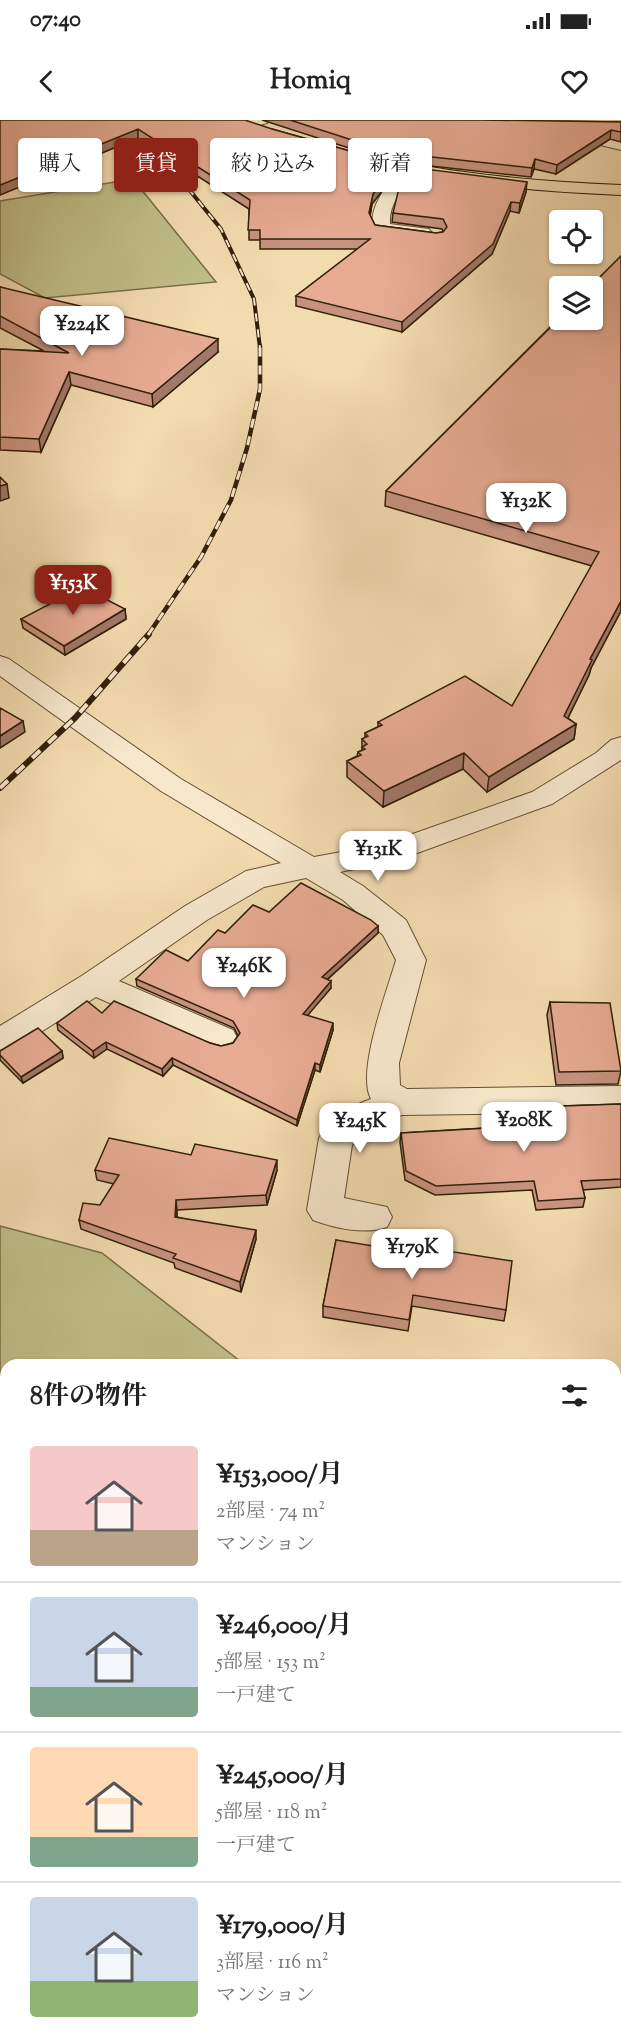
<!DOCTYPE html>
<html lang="ja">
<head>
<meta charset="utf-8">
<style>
	:root { --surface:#fff; --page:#f2f2f2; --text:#222; --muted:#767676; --line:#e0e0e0; --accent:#8f2418 }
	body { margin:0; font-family:"Sorts Mill Goudy","Noto Serif JP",serif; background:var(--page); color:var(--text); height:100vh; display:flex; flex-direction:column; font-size:22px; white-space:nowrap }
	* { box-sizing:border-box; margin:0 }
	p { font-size:20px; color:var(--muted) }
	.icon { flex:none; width:33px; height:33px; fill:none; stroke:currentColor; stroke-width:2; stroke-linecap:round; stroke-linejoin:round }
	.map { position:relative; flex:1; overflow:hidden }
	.side { position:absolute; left:0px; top:1239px; width:621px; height:686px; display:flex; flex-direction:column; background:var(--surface); border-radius:18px 18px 0 0; box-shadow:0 2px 4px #0004 }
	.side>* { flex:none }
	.top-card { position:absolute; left:18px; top:18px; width:585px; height:54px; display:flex; gap:12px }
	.tools { position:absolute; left:549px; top:90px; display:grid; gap:12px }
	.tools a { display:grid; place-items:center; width:54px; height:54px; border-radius:6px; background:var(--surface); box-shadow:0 2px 4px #0004; font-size:30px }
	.price { position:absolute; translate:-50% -51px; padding:0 14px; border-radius:12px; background:#fff; color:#222; font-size:20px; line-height:39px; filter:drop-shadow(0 2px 3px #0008) }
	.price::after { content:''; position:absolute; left:50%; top:36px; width:18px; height:14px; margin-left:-9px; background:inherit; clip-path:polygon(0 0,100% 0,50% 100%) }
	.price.active { background:var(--accent); color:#fff }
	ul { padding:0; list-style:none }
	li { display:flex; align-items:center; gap:18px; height:150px; padding:0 30px }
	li+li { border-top:2px solid var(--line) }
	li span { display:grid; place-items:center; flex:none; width:168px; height:120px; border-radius:6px; color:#555 }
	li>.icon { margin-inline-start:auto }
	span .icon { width:72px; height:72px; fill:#fffc; stroke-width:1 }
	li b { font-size:26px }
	h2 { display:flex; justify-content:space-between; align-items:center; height:72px; padding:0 30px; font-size:26px }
	.chip { padding:0 21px; border-radius:6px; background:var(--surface); box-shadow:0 2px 4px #0004; font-size:21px; line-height:54px }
	.chip.active { background:var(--accent); color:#fff }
	.status { display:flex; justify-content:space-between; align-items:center; height:42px; padding:0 30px; background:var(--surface); direction:ltr }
	.status svg { height:16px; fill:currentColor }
	header { display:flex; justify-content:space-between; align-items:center; height:78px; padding:0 30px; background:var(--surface); font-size:27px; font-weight:700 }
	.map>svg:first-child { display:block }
	.green { fill:#c0be87; stroke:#786e48; stroke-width:1.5 }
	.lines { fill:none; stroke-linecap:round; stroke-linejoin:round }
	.minor-casing { stroke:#624e33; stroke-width:2 }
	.primary-casing { stroke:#311f09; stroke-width:2 }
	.minor { fill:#f7e8cc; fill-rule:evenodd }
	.primary { fill:#f3dbb0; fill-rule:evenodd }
	.rail-far2-casing { stroke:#311f09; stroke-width:4 }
	.rail-far1-casing { stroke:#311f09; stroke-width:4.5 }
	.rail-casing { stroke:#311f09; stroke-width:6 }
	.rail-far2 { stroke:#f7e8cc; stroke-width:2; stroke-dasharray:8; stroke-linecap:butt }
	.rail-far1 { stroke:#f7e8cc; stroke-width:3; stroke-dasharray:9; stroke-linecap:butt }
	.rail { stroke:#f7e8cc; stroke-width:4; stroke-dasharray:11; stroke-linecap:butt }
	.wall { fill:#c7937f; stroke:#311f09; stroke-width:1.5 }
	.shaded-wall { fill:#a27868; stroke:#311f09; stroke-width:1.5 }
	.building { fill:#e7ab94; stroke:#311f09; stroke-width:1.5 }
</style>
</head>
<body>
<div class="status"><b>07:40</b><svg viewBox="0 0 49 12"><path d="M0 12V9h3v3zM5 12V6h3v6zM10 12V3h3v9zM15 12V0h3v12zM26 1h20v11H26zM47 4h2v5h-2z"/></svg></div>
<header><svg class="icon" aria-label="back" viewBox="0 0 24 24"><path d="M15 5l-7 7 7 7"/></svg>Homiq<svg class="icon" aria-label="heart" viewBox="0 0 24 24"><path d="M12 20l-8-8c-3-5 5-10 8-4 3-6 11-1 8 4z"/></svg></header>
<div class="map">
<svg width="621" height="1924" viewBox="0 0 621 1924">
	<rect width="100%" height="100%" fill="#f3dbb0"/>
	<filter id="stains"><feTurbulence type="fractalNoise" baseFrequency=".00333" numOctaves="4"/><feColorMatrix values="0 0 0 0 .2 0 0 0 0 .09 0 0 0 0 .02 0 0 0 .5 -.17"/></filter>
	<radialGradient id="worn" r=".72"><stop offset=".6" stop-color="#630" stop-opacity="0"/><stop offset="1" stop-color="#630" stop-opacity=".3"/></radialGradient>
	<path class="green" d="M133,59L216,162L45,178L0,154V81Z
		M0,1106L102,1133L245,1245H6V1272L0,1269Z
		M615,1445L621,1452V1684L615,1688Z
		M0,1616L6,1620V1918L145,1919L143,1924H0Z"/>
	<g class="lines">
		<defs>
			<path id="minor" d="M244,0H270L267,3L250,8L245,6L242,3Z
				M561,6L621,20V30L555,14L553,11Z
				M413,44L421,49C407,68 389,78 390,104L429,109L432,113L429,117L423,118L375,112C363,92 394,49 413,44Z
				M0,536L9,539L181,659L314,737L384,724L532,672L596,633L611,620L621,617V640L552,684L398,740L340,752L363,766L406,800L426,840L399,943L400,965L407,969L621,966V992L402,995L386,1000L352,1025L344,1078L387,1087L392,1097L387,1107C365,1115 334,1108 313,1100L307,1090L319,1018C328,1001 353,985 371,979C356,952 387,871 396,840L383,815L343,780L306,758L264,767L207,800L119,861L233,910L238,919L233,928L222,931L211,928L96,877L11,931L0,934V906L83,855L185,786L246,751L281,743L161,671L0,556Z"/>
			<path id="primary" d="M352,31C441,53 530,61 621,65V75C528,71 437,63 346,39L344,36L346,33Z"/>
		</defs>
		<use href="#minor" class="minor-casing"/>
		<use href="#primary" class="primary-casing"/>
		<use href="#minor" class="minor"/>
		<use href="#primary" class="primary"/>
		<defs>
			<path id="rail-far2" d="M100,0L183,62L221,109L254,179L260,228"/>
			<path id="rail-far1" d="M148,515L201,437L231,380L247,328L260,269V226"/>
			<path id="rail" d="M0,668L75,598L149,514"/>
		</defs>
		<use href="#rail-far2" class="rail-far2-casing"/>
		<use href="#rail-far1" class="rail-far1-casing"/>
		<use href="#rail" class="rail-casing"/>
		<use href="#rail-far2" class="rail-far2"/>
		<use href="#rail-far1" class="rail-far1"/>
		<use href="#rail" class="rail"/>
	</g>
	<path class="wall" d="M0,0L272,9L396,44V53L372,84L370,95L375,105L436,113L443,112L442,109L392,102L393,93L526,72L519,93L510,91L492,134L402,212L296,186V176L358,129H260V120H249V89L138,18L0,75Z
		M262,0H483L621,2V22L610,19L556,54L534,49L531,57L422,45L349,28Z
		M621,136V491L591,548L589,555L568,598L576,604L574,619L487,672L463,649L383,687L347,657V641L357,636L358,632L362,630V619L365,618V613L378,607V602L512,586L592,446L385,386L386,371Z
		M0,167L218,232L153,287L71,265L41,332L0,330V229L44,231L0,208Z
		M125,489L126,499L65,535L23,508L21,499Z
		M269,792L378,806V813L327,860L331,868L307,895L333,910L320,952L315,950L297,1006L173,945L163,956L107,929L94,938L58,910L57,903L102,893L221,926L233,923L238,916L234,908L137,866L136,859L188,841L225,813Z
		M550,882L621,951L618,964L556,965L547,895Z
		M0,931H62L63,938L23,963L0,940Z
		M621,984V1067L583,1070L585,1078L583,1087L536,1090L532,1070L435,1075L405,1060L400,1022L401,1013L519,1006L520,1001L561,999L560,995L562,986Z
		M191,1035L277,1050L267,1085L177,1090V1097L256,1119L241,1172L175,1148L174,1143L81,1109L79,1100L100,1085L114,1064L97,1060L95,1050Z
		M336,1120L506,1190L504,1201L412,1186L408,1211L323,1197V1186Z
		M0,1450L6,1454V1587L0,1583Z
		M533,1918H615L621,1924H542Z"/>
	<path class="shaded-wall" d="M138,9V18L0,75V65Z
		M611,10L610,19L556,54L557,45Z
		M535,39L534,49L531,57L532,48Z
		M396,44V53L372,84L369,103V93L373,74Z
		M527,62L526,72L519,93L520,83Z
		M511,82L510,91L492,134L402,212V202Z
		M218,219V232L153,287L152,274Z
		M69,252L71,265L41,332L39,319Z
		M7,364L9,378L0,381V366Z
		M621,481V491L591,548L589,555L561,612L564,596L590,539Z
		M125,489L126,499L65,535L64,526Z
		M23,601L25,612L0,628V616Z
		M576,604L574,619L487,672L489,657Z
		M464,633L463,649L383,687L384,671Z
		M378,806V813L322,864V857Z
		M331,861V868L303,901V894Z
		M333,903V910L320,952V945Z
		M106,922L107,929L94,938L93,931Z
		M62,931L63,938L23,963L21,957Z
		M172,938L173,945L163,956L162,949Z
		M315,943V950L297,1006V1000Z
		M277,1040V1050L267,1085L266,1075Z
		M176,1080L177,1090L176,1107L175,1097Z
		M256,1110V1119L241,1172L240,1162Z"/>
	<path class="building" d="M0,0H245L272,9L396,44L373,74L369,93L375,105L436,113L443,112L447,107L443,99L393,93L398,72L417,48L527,62L520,83L511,82L493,124L402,202L296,176L370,119H260V110H248L250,80L138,9L0,65Z
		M290,0H482L621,2V12L611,10L557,45L535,39L532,48L423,36L349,19Z
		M621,136V481L590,539L592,540L564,596L576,604L489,657L464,633L384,671L347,641L361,635L358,632L365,629L362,627L367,624L362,619L368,616L365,613L382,605L378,602L465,556L512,586L599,432L386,371L560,198V200H592V166H591Z
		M0,167L218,219L152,274L69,252L39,319L0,317V229L69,233L0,196Z
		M0,357L7,364L0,366Z
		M82,467L125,489L64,526L21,499Z
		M0,588L23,601L0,616Z
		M301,763L371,800L378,806L322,857L331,861L303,894L333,903L320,945L315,943L297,1000L172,938L162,949L106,922L93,931L57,903L87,881L102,893L114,881L210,923L221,926L233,923L240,913L233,901L136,859L166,830L188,841L218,810L225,813L253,785L269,792Z
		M550,882L610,883L621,951L559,952Z
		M38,908L62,931L21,957L0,935V931Z
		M621,984V1059L581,1061L585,1078L538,1081L534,1061L436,1066L406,1051L401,1013L521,1006L520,1001L564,999L562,986Z
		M109,1018L191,1035L195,1024L277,1040L266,1075L176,1080L175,1097L256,1110L240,1162L173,1138L176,1134L79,1100L83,1083L100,1085L119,1055L95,1050Z
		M336,1120L447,1138L448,1131L512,1141L506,1190L413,1175L409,1200L323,1186Z
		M0,1450L6,1454V1579L0,1575Z
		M615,1816L621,1820V1924H555L547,1918H615Z"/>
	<rect width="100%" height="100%" filter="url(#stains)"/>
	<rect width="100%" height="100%" fill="url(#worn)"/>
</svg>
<div class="tools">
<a><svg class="icon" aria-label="locate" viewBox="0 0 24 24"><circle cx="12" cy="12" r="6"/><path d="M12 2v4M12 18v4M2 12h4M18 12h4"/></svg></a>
<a><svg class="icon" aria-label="layers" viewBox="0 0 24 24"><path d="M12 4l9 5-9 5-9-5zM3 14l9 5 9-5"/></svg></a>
</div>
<b class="price" style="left:82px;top:237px">¥224K</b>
<b class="price" style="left:526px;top:414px">¥132K</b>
<b class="price active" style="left:73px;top:496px">¥153K</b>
<b class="price" style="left:378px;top:762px">¥131K</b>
<b class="price" style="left:244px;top:879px">¥246K</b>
<b class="price" style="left:524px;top:1033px">¥208K</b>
<b class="price" style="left:360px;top:1034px">¥245K</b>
<b class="price" style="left:412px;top:1160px">¥179K</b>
<div class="top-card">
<a class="chip">購入</a>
<a class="chip active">賃貸</a>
<a class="chip">絞り込み</a>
<a class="chip">新着</a>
</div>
<section class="side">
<h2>8件の物件<svg class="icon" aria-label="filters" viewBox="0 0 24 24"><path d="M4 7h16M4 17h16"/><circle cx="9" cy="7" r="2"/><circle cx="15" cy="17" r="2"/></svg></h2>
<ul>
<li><span style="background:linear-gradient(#f6c9c9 70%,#b9a48a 0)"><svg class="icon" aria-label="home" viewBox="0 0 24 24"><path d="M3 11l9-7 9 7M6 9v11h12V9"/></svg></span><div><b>¥153,000/月</b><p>2部屋 · 74 m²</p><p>マンション</p></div></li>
<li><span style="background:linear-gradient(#c9d6e8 75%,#7fa58c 0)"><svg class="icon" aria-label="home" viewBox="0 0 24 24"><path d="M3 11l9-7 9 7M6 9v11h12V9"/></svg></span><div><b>¥246,000/月</b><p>5部屋 · 153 m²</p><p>一戸建て</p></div></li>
<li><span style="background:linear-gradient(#ffd9b3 75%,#7fa58c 0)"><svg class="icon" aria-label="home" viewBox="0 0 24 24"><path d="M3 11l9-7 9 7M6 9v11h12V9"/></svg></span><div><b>¥245,000/月</b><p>5部屋 · 118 m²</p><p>一戸建て</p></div></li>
<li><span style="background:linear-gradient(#c9d6e8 70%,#8fb573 0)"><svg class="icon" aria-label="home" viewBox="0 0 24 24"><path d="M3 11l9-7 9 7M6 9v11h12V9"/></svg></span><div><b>¥179,000/月</b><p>3部屋 · 116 m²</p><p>マンション</p></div></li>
</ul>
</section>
</div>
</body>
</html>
